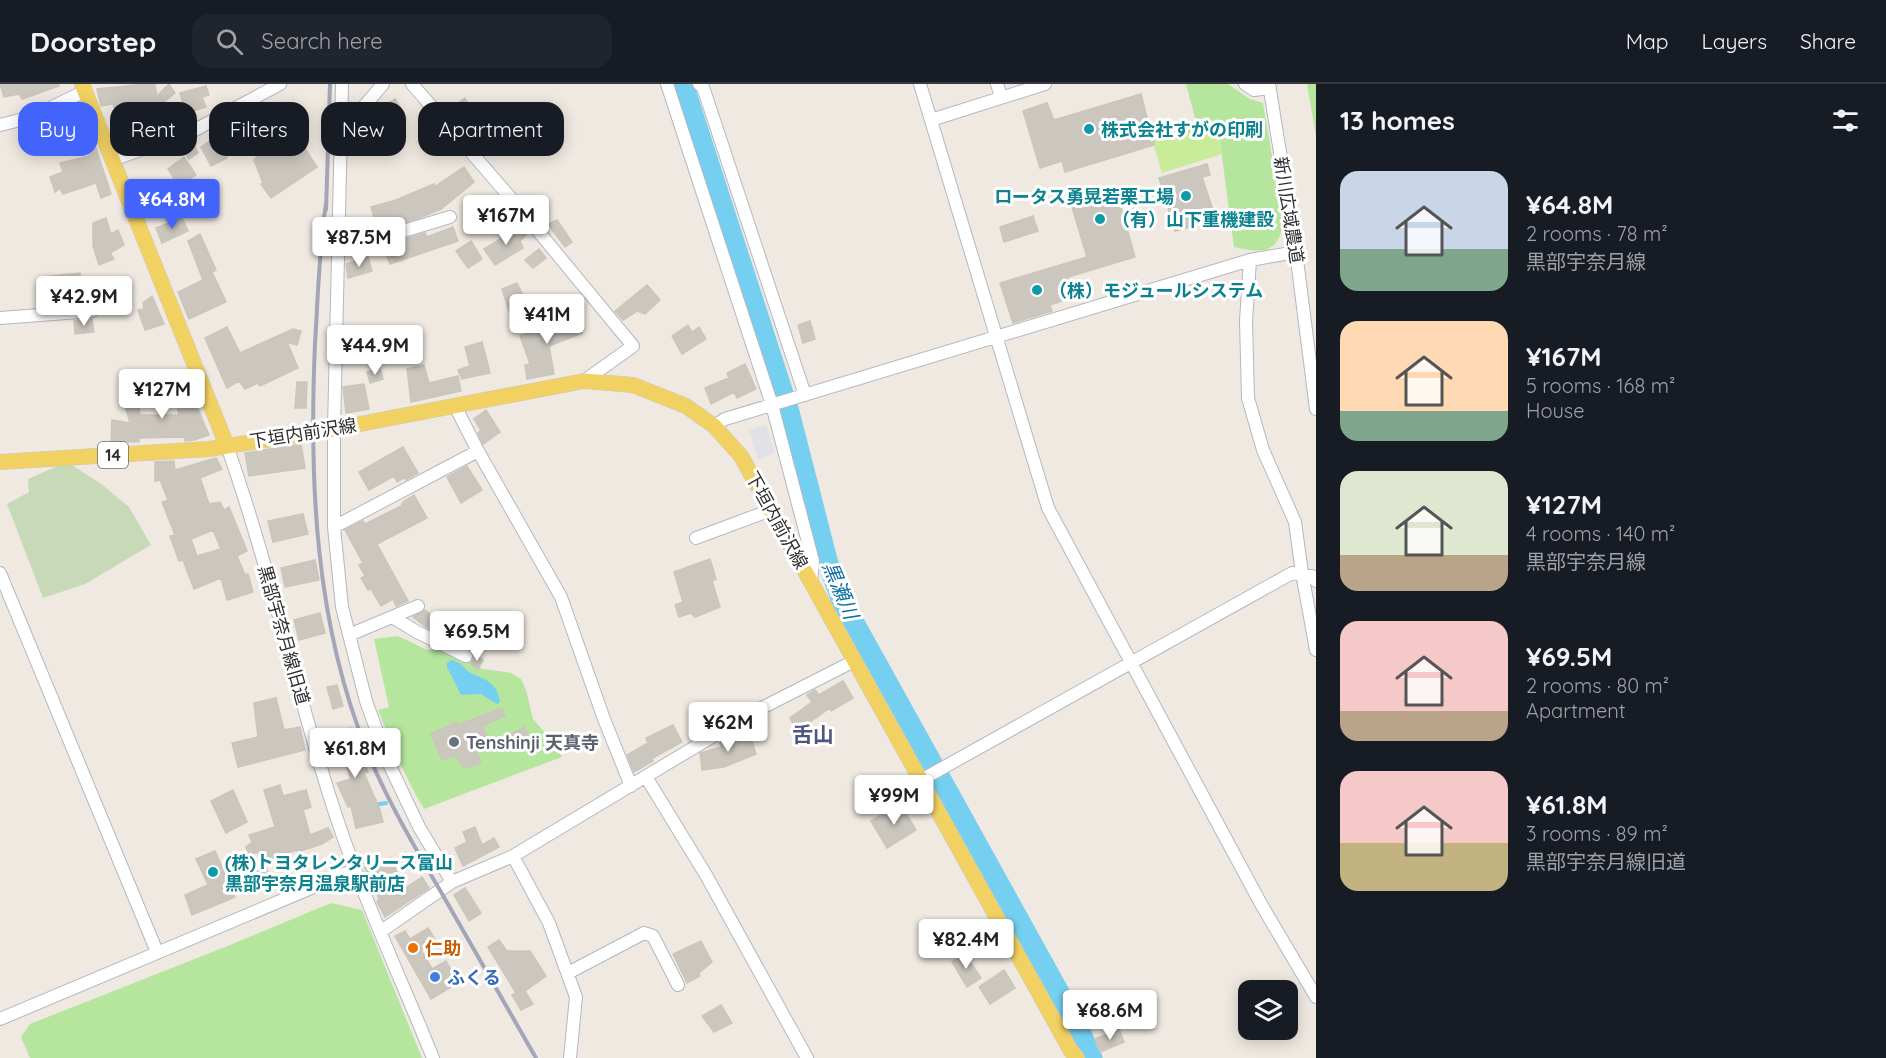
<!DOCTYPE html>
<html lang="en">
<head>
<meta charset="utf-8">
<style>
	:root { --surface:#171b24; --page:#20242c; --text:#f1f3f6; --muted:#9ea1a6; --line:#363941; --accent:#4264fb }
	body { margin:0; font-family:Quicksand,"Noto Sans JP",sans-serif; background:var(--page); color:var(--text); height:100vh; display:flex; flex-direction:column; font-size:22px; white-space:nowrap }
	* { box-sizing:border-box; margin:0 }
	p { font-size:20px; color:var(--muted) }
	.icon { flex:none; width:33px; height:33px; fill:none; stroke:currentColor; stroke-width:2; stroke-linecap:round; stroke-linejoin:round }
	.map { position:relative; flex:1; overflow:hidden }
	.sheet { display:flex; flex-direction:column; background:var(--surface); width:570px }
	.sheet>* { flex:none }
	.hud { position:absolute; left:18px; top:18px; width:570px; height:54px; display:flex; gap:12px }
	.buttons { position:absolute; left:1238px; top:896px; display:grid; gap:12px }
	.buttons a { display:grid; place-items:center; width:60px; height:60px; border-radius:12px; background:var(--surface); box-shadow:0 3px 15px #0003; font-size:30px }
	.price { position:absolute; translate:-50% -51px; padding:0 14px; border-radius:6px; background:#fff; color:#222; font-size:20px; line-height:39px; filter:drop-shadow(0 2px 3px #0008) }
	.price::after { content:''; position:absolute; left:50%; top:36px; width:18px; height:14px; margin-left:-9px; background:inherit; clip-path:polygon(0 0,100% 0,50% 100%) }
	.price.on { background:var(--accent); color:#fff }
	ul { padding:0; list-style:none }
	li { display:flex; align-items:center; gap:18px; height:150px; padding:0 24px }
	li span { display:grid; place-items:center; flex:none; width:168px; height:120px; border-radius:18px; color:#555 }
	li>.icon { margin-inline-start:auto }
	span .icon { width:72px; height:72px; fill:#fffc; stroke-width:1 }
	li b { font-size:26px }
	h2 { display:flex; justify-content:space-between; align-items:center; height:72px; padding:0 24px; font-size:26px }
	.tag { padding:0 21px; border-radius:18px; background:var(--surface); box-shadow:0 3px 15px #0003; font-size:21px; line-height:54px }
	.tag.on { background:var(--accent); color:#fff }
	header { display:flex; align-items:center; gap:36px; box-sizing:border-box; height:84px; padding:0 30px; background:var(--surface); border-bottom:2px solid var(--line) }
	header strong { font-size:28px }
	nav { display:flex; gap:33px; margin-inline-start:auto; font-size:21px }
	.search { width:420px; height:54px; background:var(--page); display:flex; align-items:center; gap:15px; box-sizing:border-box; padding:0 21px; border-radius:18px; color:var(--muted); font-size:22px }
	main { display:flex; flex:1; min-height:0 }
	.map>svg:first-child { display:block }
	.industrial { fill:#e3e1e8 }
	.green { fill:#b6e59e }
	.cemetery { fill:#c8d9b8 }
	.pitch { fill:#c9ec9a }
	.water { fill:#75cff0 }
	.lines { fill:none; stroke-linecap:round; stroke-linejoin:round }
	.stream { stroke:#75cff0; stroke-width:4 }
	.river { stroke:#75cff0; stroke-width:21 }
	.building { fill:#cbc7bf; stroke:#cbc5ba; stroke-width:1.5; fill-rule:evenodd }
	.minor-casing { stroke:#b4b7c1; stroke-width:14 }
	.major-casing { stroke:#c9c9c9; stroke-width:16 }
	.minor { stroke:#fff; stroke-width:12 }
	.major { stroke:#f2d163; stroke-width:15 }
	.rail { stroke:#a3a6b8; stroke-width:4 }
	.culture-dot { fill:#0f9aa8; stroke:#fff; stroke-width:2 }
	.worship-dot { fill:#6b7280; stroke:#fff; stroke-width:2 }
	.food-dot { fill:#e8710a; stroke:#fff; stroke-width:2 }
	.shop-dot { fill:#3f7fe0; stroke:#fff; stroke-width:2 }
	.labels { text-anchor:middle; dominant-baseline:central; stroke-width:6; stroke-linejoin:round; paint-order:stroke }
	.shield { fill:#fff; stroke:#6d6d6d; stroke-width:1.5 }
	.shield-label { font-size:16px; font-weight:bold; fill:#2e2e2e }
	.culture-label { font-size:18px; font-weight:bold; fill:#0d838f; stroke:#fff; text-anchor:start }
	.street-label { font-size:18px; fill:#2e2e2e; stroke:#fff }
	.worship-label { font-size:18px; font-weight:bold; fill:#5b616d; stroke:#fff; text-anchor:start }
	.food-label { font-size:18px; font-weight:bold; fill:#c56008; stroke:#fff; text-anchor:start }
	.shop-label { font-size:18px; font-weight:bold; fill:#366cbe; stroke:#fff; text-anchor:start }
	.water-label { font-size:20px; font-style:italic; fill:#0d6fa3; stroke:#fff }
	.quarter-label { font-size:21px; font-weight:bold; fill:#4d5680; stroke:#fff }
</style>
</head>
<body>
<header>
<strong>Doorstep</strong>
<div class="search"><svg class="icon" aria-label="search" viewBox="0 0 24 24"><circle cx="10" cy="10" r="6"/><path d="M15 15l6 6"/></svg>Search here</div>
<nav><a>Map</a><a>Layers</a><a>Share</a></nav>
</header>
<main>
<div class="map">
<svg width="1316" height="974" viewBox="0 0 1316 974">
	<rect width="100%" height="100%" fill="#efe9e1"/>
	<path class="industrial" d="M766,341L775,369L758,375L749,346Z"/>
	<path class="green" d="M1186,0H1228L1250,15L1263,19L1283,138C1279,171 1260,169 1234,163L1217,35L1197,41Z
		M1307,0H1316V52Z
		M398,552L427,566L438,564L483,585L511,589L521,595L526,606L533,635L555,660L562,673L424,725C405,694 392,660 378,626L389,623L374,555Z
		M331,819L362,826L422,974H30L21,953L30,940L225,863Z"/>
	<path class="cemetery" d="M67,378L100,399L129,423L151,461L85,500L43,514L7,420L29,408L28,395Z"/>
	<path class="pitch" d="M1217,35L1222,70L1162,89L1152,55Z"/>
	<path class="water" d="M451,576C464,579 462,584 471,589C486,596 497,598 500,618L497,620L481,610L461,611L447,583V579Z"/>
	<g class="lines">
		<path class="stream" d="M373,721L386,719"/>
		<path class="river" d="M683,0L789,328L827,476L842,517L1076,939L1092,974"/>
	</g>
	<path class="building" d="M0,0H59V2L22,15L19,10L4,13Z
		M146,0H155L157,12L169,0L175,9L160,21L168,43L128,60L113,20L101,22L97,5Z
		M206,2L209,11L202,13L206,23L186,29L180,9Z
		M1141,10L1154,61L1065,88L1062,77L1040,84L1023,27L1047,19L1054,36Z
		M465,14L473,28L456,38L447,27Z
		M395,15L406,34L378,51L382,58L371,64L360,45H349V34H364Z
		M78,20L90,51L76,56L70,36L61,39L58,29Z
		M491,33L501,47L480,64L469,51Z
		M263,40L279,68L298,54L317,83L271,114L261,100L263,99L254,76L257,73L243,51Z
		M216,53L227,74L211,82L201,63Z
		M192,56L198,69L189,75L180,61Z
		M95,61L111,110L101,114L96,99L63,110L60,104L55,108L50,93L63,88L60,79L89,72L86,65Z
		M184,73L196,91L178,101L168,85Z
		M1207,80L1210,91L1202,93L1214,129L1188,137L1190,143L1175,147L1159,94Z
		M464,83L474,98L441,125L419,134L378,146L371,123L396,116L434,100V103Z
		M1116,106L1135,173L1068,193L1074,213L1050,221L1052,227L1013,239L1000,199L1087,173L1071,120Z
		M1033,132L1038,147L1004,158L1000,143Z
		M106,134L111,150L118,146L124,161L110,169L114,175L99,181L93,162V139Z
		M182,134L188,147L162,159L156,144Z
		M557,136L572,158L565,163L548,140Z
		M521,142L526,151L520,157L523,164L495,181L484,165Z
		M453,143L458,157L390,180L383,162L425,149L427,153Z
		M200,150L216,186L212,188L226,218L189,235L178,208L203,196L188,157Z
		M471,157L482,175L468,184L456,167Z
		M539,165L546,174L533,184L525,176Z
		M368,173L372,187L348,194L346,180Z
		M80,189L81,217L53,220L50,192Z
		M517,199L529,224L511,233L502,205Z
		M647,201L660,216L645,230L637,227L623,236L615,227Z
		M152,212L164,240L145,246L138,226L144,225L143,219Z
		M560,232L561,236L575,232L582,249L549,262L554,290L527,295L525,281L530,280L520,252L547,243L546,239Z
		M92,235L94,248L75,250L74,237Z
		M810,237L815,255L803,259L798,241Z
		M688,241L692,248L699,243L706,255L682,270L672,252Z
		M227,243L240,269L293,245L301,247L297,261L287,258L298,284L260,302L258,299L245,305L239,297L227,304L205,254Z
		M482,258L490,289L462,295L458,286L470,282L465,263Z
		M745,280L756,305L737,314L734,308L711,320L705,304L729,294L727,289Z
		M424,281L429,299L458,292L461,307L411,318L407,285Z
		M380,284L383,295L370,299L367,288Z
		M185,295L209,351L194,356L185,357L184,353L139,354V358L111,357L112,336L130,339L123,315L137,313L140,331H179L172,297Z
		M297,298H307L306,324H295Z
		M364,300L369,325L346,329L343,303Z
		M486,326L500,348L483,360L478,349L481,346L474,335Z
		M301,360L305,384L249,392L245,369Z
		M403,363L418,389L406,396L405,393L397,398L394,392L369,406L359,388Z
		M216,374L222,385L200,394L209,420L220,418L224,426L229,423L247,467L237,472L245,491L248,490L253,508L227,516L221,494L194,505L183,476L179,477L170,452L175,451L162,418L168,416L160,396L155,397V378L174,377L175,386ZM213,446L221,465L197,472L191,455Z
		M467,382L482,406L461,419L447,393Z
		M414,411L427,434L377,460L408,517L396,522L393,515L381,522L371,505L368,506L361,494L365,492L359,481L363,479L345,446L363,437L365,440L401,422L403,418Z
		M303,430L308,450L273,458L268,437Z
		M710,475L716,495L712,497L720,523L695,533L691,529L679,533L675,521L683,518L674,488Z
		M315,476L319,496L285,503L281,484Z
		M425,526L442,540L450,531L458,537L446,553L426,543L413,533Z
		M320,529L325,549L299,556L294,536Z
		M485,543L494,550L480,570L469,563L472,559L470,556L475,549L478,552Z
		M474,570L483,576L478,585L470,579L474,575Z
		M843,597L853,614L831,627L830,624L797,647L790,634L812,618L807,611L815,606L819,611Z
		M337,601L343,622L333,625L327,603Z
		M276,614L284,646L300,643L305,666L238,683L232,659L258,653L254,619Z
		M502,624L505,632L482,642L487,652L473,658L481,679L464,684L455,671L442,676L431,650L457,638L458,641Z
		M673,641L682,658L651,675L653,677L634,688L627,671L648,659L646,654Z
		M524,643L529,652L513,660L508,652Z
		M352,644L368,688L364,689L380,726L383,738L356,744L351,722L348,723L337,699L351,695L343,671L330,675L325,653Z
		M749,648L756,670L724,683L702,686L700,669L721,663L720,659Z
		M280,701L283,712L306,706L311,723L303,726L310,751L328,744L333,753L322,760L297,768L296,766L263,780L257,768L249,771L246,763L252,758L249,751L275,743L264,706Z
		M233,706L247,738L226,749L211,717Z
		M900,719L916,746L887,764L871,737Z
		M475,743L482,761L494,754L499,763L463,782L455,764L467,758L463,748Z
		M215,767L235,813L192,831L185,811L208,801L196,775Z
		M391,774L404,805L422,793L429,804L385,833L377,818L379,815L363,780L372,776L378,780Z
		M266,783L271,797L257,804L252,789Z
		M465,804L481,829L469,837L454,811Z
		M428,844L436,857L421,866L432,885L446,877L458,899L431,915L395,852L405,847L410,855Z
		M499,856L507,867H530L546,892L525,907L533,920L521,926L512,911L516,909L488,863Z
		M701,857L712,878L699,889L700,892L687,899L673,870Z
		M965,870L981,894L967,903L952,878Z
		M1004,886L1015,904L990,920L979,903Z
		M721,921L732,939L714,948L702,932Z
		M1119,945L1124,958L1100,968L1095,955Z"/>
	<g class="lines">
		<defs>
			<path id="minor" d="M342,0L334,345V443L342,523L366,617L388,678L419,743L452,798
				M412,0L515,119L633,262L584,297
				M667,0L772,321L813,477L811,497
				M699,0L703,3L805,311
				M920,0L1048,424L1261,820L1316,913
				M997,0L1001,13
				M1245,0L1254,6L1270,4
				M1269,0L1296,168L1316,325
				M341,26H361L383,0
				M931,36L1045,0
				M0,41L32,33L85,7
				M112,76L193,47L280,0
				M337,167L450,133
				M1250,176L1246,237L1248,314L1263,366L1295,438L1302,489L1316,566
				M0,234L92,227
				M455,322L478,367L561,513L604,635L631,702
				M714,342L725,335L1250,176L1296,168
				M227,362C267,475 293,593 328,707C356,799 397,885 433,974
				M334,443L478,367
				M696,454L771,426
				M0,489L157,868
				M394,534L417,548L466,572
				M349,551L418,522
				M451,565L469,544
				M646,693L706,791L807,974
				M921,696L1292,489L1312,492L1316,497
				M513,772L549,839L576,913L570,974
				M380,848L452,798L513,772L750,630L854,577
				M568,889L644,849L653,852L678,901
				M0,935L354,786"/>
			<path id="major" d="M82,0L227,362
				M0,378L209,365L334,345L584,297L633,301L686,322L714,342L741,372L1071,967L1077,974"/>
		</defs>
		<use href="#minor" class="minor-casing"/>
		<use href="#major" class="major-casing"/>
		<use href="#minor" class="minor"/>
		<use href="#major" class="major"/>
		<path class="rail" d="M326,119C319,166 318,212 315,260C309,397 315,539 367,667C387,716 414,762 441,808C473,863 504,919 536,974
			M326,126L330,0"/>
	</g>
	<g class="culture-dot">
		<circle cx="1089" cy="45" r="6"/>
		<circle cx="1186" cy="112" r="6"/>
		<circle cx="1100" cy="135" r="6"/>
		<circle cx="1037" cy="206" r="6"/>
		<circle cx="213" cy="788" r="6"/>
	</g>
	<circle class="worship-dot" cx="454" cy="658" r="6"/>
	<circle class="food-dot" cx="413" cy="864" r="6"/>
	<circle class="shop-dot" cx="435" cy="893" r="6"/>
	<g class="labels">
		<rect class="shield" x="98" y="358" width="30" height="26" rx="4.5"/>
		<g class="shield-label">
			<text x="113" y="371">14</text>
		</g>
		<g class="culture-label">
			<text x="1101" y="45">株式会社すがの印刷</text>
			<text x="1174" y="112" text-anchor="end">ロータス勇晃若栗工場</text>
			<text x="1112" y="135">（有）山下重機建設</text>
			<text x="1049" y="206">（株）モジュールシステム</text>
			<text x="225" y="778">(株)トヨタレンタリース富山<tspan x="225" dy="21">黒部宇奈月温泉駅前店</tspan></text>
		</g>
		<g class="street-label">
			<text transform="translate(1289 126) rotate(81)">新川広域農道</text>
			<text transform="translate(303 349) rotate(-9)">下垣内前沢線</text>
			<text transform="translate(777 436) rotate(61)">下垣内前沢線</text>
			<text transform="translate(284 551) rotate(74)">黒部宇奈月線旧道</text>
		</g>
		<g class="worship-label">
			<text x="466" y="658">Tenshinji 天真寺</text>
		</g>
		<g class="food-label">
			<text x="425" y="864">仁助</text>
		</g>
		<g class="shop-label">
			<text x="447" y="893">ふくる</text>
		</g>
		<g class="water-label">
			<text transform="translate(841 506) rotate(67)">黒瀬川</text>
		</g>
		<g class="quarter-label">
			<text x="813" y="650">舌山</text>
		</g>
	</g>
</svg>
<div class="buttons">
<a><svg class="icon" aria-label="layers" viewBox="0 0 24 24"><path d="M12 4l9 5-9 5-9-5zM3 14l9 5 9-5"/></svg></a>
</div>
<b class="price on" style="left:172px;top:146px">¥64.8M</b>
<b class="price" style="left:506px;top:162px">¥167M</b>
<b class="price" style="left:359px;top:184px">¥87.5M</b>
<b class="price" style="left:84px;top:243px">¥42.9M</b>
<b class="price" style="left:547px;top:261px">¥41M</b>
<b class="price" style="left:375px;top:292px">¥44.9M</b>
<b class="price" style="left:162px;top:336px">¥127M</b>
<b class="price" style="left:477px;top:578px">¥69.5M</b>
<b class="price" style="left:728px;top:669px">¥62M</b>
<b class="price" style="left:355px;top:695px">¥61.8M</b>
<b class="price" style="left:894px;top:742px">¥99M</b>
<b class="price" style="left:966px;top:886px">¥82.4M</b>
<b class="price" style="left:1110px;top:957px">¥68.6M</b>
<div class="hud">
<a class="tag on">Buy</a>
<a class="tag">Rent</a>
<a class="tag">Filters</a>
<a class="tag">New</a>
<a class="tag">Apartment</a>
</div>
</div>
<section class="sheet">
<h2>13 homes<svg class="icon" aria-label="filters" viewBox="0 0 24 24"><path d="M4 7h16M4 17h16"/><circle cx="9" cy="7" r="2"/><circle cx="15" cy="17" r="2"/></svg></h2>
<ul>
<li><span style="background:linear-gradient(#c9d6e8 65%,#7fa58c 0)"><svg class="icon" aria-label="home" viewBox="0 0 24 24"><path d="M3 11l9-7 9 7M6 9v11h12V9"/></svg></span><div><b>¥64.8M</b><p>2 rooms · 78 m²</p><p>黒部宇奈月線</p></div></li>
<li><span style="background:linear-gradient(#ffd9b3 75%,#7fa58c 0)"><svg class="icon" aria-label="home" viewBox="0 0 24 24"><path d="M3 11l9-7 9 7M6 9v11h12V9"/></svg></span><div><b>¥167M</b><p>5 rooms · 168 m²</p><p>House</p></div></li>
<li><span style="background:linear-gradient(#dfe7d0 70%,#b9a48a 0)"><svg class="icon" aria-label="home" viewBox="0 0 24 24"><path d="M3 11l9-7 9 7M6 9v11h12V9"/></svg></span><div><b>¥127M</b><p>4 rooms · 140 m²</p><p>黒部宇奈月線</p></div></li>
<li><span style="background:linear-gradient(#f6c9c9 75%,#b9a48a 0)"><svg class="icon" aria-label="home" viewBox="0 0 24 24"><path d="M3 11l9-7 9 7M6 9v11h12V9"/></svg></span><div><b>¥69.5M</b><p>2 rooms · 80 m²</p><p>Apartment</p></div></li>
<li><span style="background:linear-gradient(#f6c9c9 60%,#c2b280 0)"><svg class="icon" aria-label="home" viewBox="0 0 24 24"><path d="M3 11l9-7 9 7M6 9v11h12V9"/></svg></span><div><b>¥61.8M</b><p>3 rooms · 89 m²</p><p>黒部宇奈月線旧道</p></div></li>
</ul>
</section>
</main>
</body>
</html>
